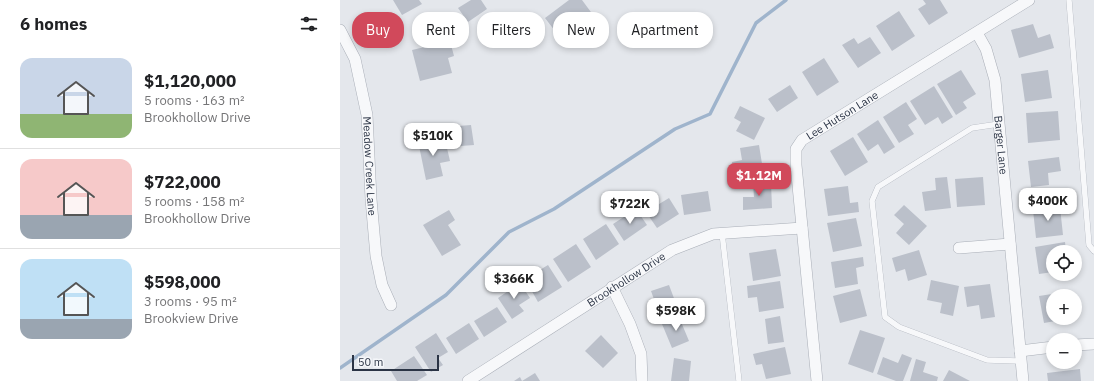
<!DOCTYPE html>
<html lang="en">
<head>
<meta charset="utf-8">
<style>
	:root { --surface:#fff; --page:#f2f2f2; --text:#202124; --muted:#757577; --line:#e0e0e0; --accent:#d1495b }
	body { margin:0; font-family:"IBM Plex Sans",sans-serif; background:var(--page); color:var(--text); height:100vh; display:flex; flex-direction:column; font-size:15px; white-space:nowrap }
	* { box-sizing:border-box; margin:0 }
	p { font-size:13px; color:var(--muted) }
	.icon { flex:none; width:22px; height:22px; fill:none; stroke:currentColor; stroke-width:2; stroke-linecap:round; stroke-linejoin:round }
	.map { position:relative; flex:1; overflow:hidden }
	.drawer { display:flex; flex-direction:column; background:var(--surface); width:340px }
	.drawer>* { flex:none }
	.banner { position:absolute; left:12px; top:12px; width:380px; height:36px; display:flex; gap:8px }
	.tools { position:absolute; left:706px; top:245px; display:grid; gap:8px }
	.tools a { display:grid; place-items:center; width:36px; height:36px; border-radius:50%; background:var(--surface); box-shadow:0 2px 6px #0003; font-size:20px }
	.scale { position:absolute; left:12px; bottom:10px; width:87px; box-sizing:border-box; padding-left:4px; border:2px solid #2b3445; border-top:0; font-size:11px; line-height:14px; white-space:nowrap; color:#2b3445; -webkit-text-stroke:3px #f4f6f9; paint-order:stroke }
	.price { position:absolute; translate:-50% -34px; padding:0 9px; border-radius:8px; background:#fff; color:#222; font-size:13px; line-height:26px; filter:drop-shadow(0 1px 2px #0008) }
	.price::after { content:''; position:absolute; left:50%; top:24px; width:12px; height:9px; margin-left:-6px; background:inherit; clip-path:polygon(0 0,100% 0,50% 100%) }
	.price.active { background:var(--accent); color:#fff }
	ul { padding:0; list-style:none }
	li { display:flex; align-items:center; gap:12px; height:100px; padding:0 20px }
	li+li { border-top:1px solid var(--line) }
	li span { display:grid; place-items:center; flex:none; width:112px; height:80px; border-radius:12px; color:#555 }
	li>.icon { margin-inline-start:auto }
	span .icon { width:48px; height:48px; fill:#fffc; stroke-width:1 }
	li b { font-size:17px }
	h2 { display:flex; justify-content:space-between; align-items:center; height:48px; padding:0 20px; font-size:17px }
	.tag { padding:0 14px; border-radius:16px; background:var(--surface); box-shadow:0 2px 6px #0003; font-size:14px; line-height:36px }
	.tag.active { background:var(--accent); color:#fff }
	main { display:flex; flex:1; min-height:0 }
	.map>svg:first-child { display:block }
	.lines { fill:none; stroke-linecap:round; stroke-linejoin:round }
	.stream { stroke:#9fb4cc; stroke-width:3.5 }
	.building { fill:#bbc0ca }
	.service-casing { stroke:#a9aeb7; stroke-width:6 }
	.minor-casing { stroke:#a9aeb7; stroke-width:12 }
	.service { stroke:#f7f8fa; stroke-width:5.5 }
	.minor { stroke:#f7f8fa; stroke-width:11 }
	.labels { text-anchor:middle; dominant-baseline:central; stroke-width:3.5; stroke-linejoin:round; paint-order:stroke }
	.street-label { font-size:11px; fill:#2b3445; stroke:#f4f6f9 }
</style>
</head>
<body>
<main>
<section class="drawer">
<h2>6 homes<svg class="icon" aria-label="filters" viewBox="0 0 24 24"><path d="M4 7h16M4 17h16"/><circle cx="9" cy="7" r="2"/><circle cx="15" cy="17" r="2"/></svg></h2>
<ul>
<li><span style="background:linear-gradient(#c9d6e8 70%,#8fb573 0)"><svg class="icon" aria-label="home" viewBox="0 0 24 24"><path d="M3 11l9-7 9 7M6 9v11h12V9"/></svg></span><div><b>$1,120,000</b><p>5 rooms · 163 m²</p><p>Brookhollow Drive</p></div></li>
<li><span style="background:linear-gradient(#f6c9c9 70%,#9aa5b1 0)"><svg class="icon" aria-label="home" viewBox="0 0 24 24"><path d="M3 11l9-7 9 7M6 9v11h12V9"/></svg></span><div><b>$722,000</b><p>5 rooms · 158 m²</p><p>Brookhollow Drive</p></div></li>
<li><span style="background:linear-gradient(#bfe0f5 75%,#9aa5b1 0)"><svg class="icon" aria-label="home" viewBox="0 0 24 24"><path d="M3 11l9-7 9 7M6 9v11h12V9"/></svg></span><div><b>$598,000</b><p>3 rooms · 95 m²</p><p>Brookview Drive</p></div></li>
</ul>
</section>
<div class="map">
<svg width="754" height="381" viewBox="0 0 754 381">
	<rect width="100%" height="100%" fill="#e4e7ec"/>
	<g class="lines">
		<path class="stream" d="M0,368L106,295L169,232L214,209L335,129L370,114L416,23L446,0"/>
	</g>
	<path class="building" d="M53,0H79L82,4L62,15Z
		M131,0H141L147,9L128,22L118,8Z
		M229,0H242L262,27L236,46L221,26L215,31L205,18Z
		M583,0H600L608,13L589,25L578,9L586,4Z
		M559,11L575,36L552,51L536,26Z
		M105,18H120V29H105Z
		M693,24L698,38L710,34L714,48L679,58L671,30Z
		M530,37L541,53L518,68L502,45L514,38L518,44Z
		M110,41L114,56L108,58L112,73L80,81L72,50Z
		M484,58L499,82L477,96L462,72Z
		M621,70L636,94L623,102L627,108L616,115L597,84Z
		M708,70L712,98L685,102L681,74Z
		M450,85L458,98L437,112L428,99Z
		M594,86L613,117L602,124L598,117L585,125L570,101Z
		M566,102L577,119L568,125L574,134L559,143L543,117Z
		M400,106L425,118L414,140L396,131L401,122L394,118Z
		M718,111L720,140L688,143L686,113Z
		M538,120L555,147L544,154L538,144L528,151L517,134Z
		M131,125L134,145L121,146L118,126Z
		M98,136L101,149L107,148L110,161L100,163L103,176L86,180L78,141Z
		M513,137L528,162L505,176L490,151Z
		M419,145L423,170L394,174L392,162L402,160L400,148Z
		M719,157L721,171L708,173L709,185L691,187L688,161Z
		M607,177L611,208L585,211L582,192L596,190L595,178Z
		M643,177L645,205L617,207L615,179Z
		M431,182L432,208L403,210V197H414L413,183Z
		M508,186L510,203L518,202L519,212L488,216L484,189Z
		M368,191L371,211L344,215L341,195Z
		M329,198L339,214L317,228L306,212Z
		M564,205L587,226L569,245L556,233L564,224L554,215Z
		M720,207L723,235L696,238L693,210Z
		M296,209L307,225L284,241L273,224Z
		M109,210L115,220L108,225L121,245L102,256L83,225Z
		M516,218L522,246L493,252L487,223Z
		M266,224L279,244L256,260L243,239Z
		M725,242L726,252H713V272L699,274L695,247Z
		M236,244L251,267L228,282L213,259Z
		M436,249L441,276L413,281L409,253Z
		M579,250L587,275L568,281L565,269L556,272L552,258Z
		M523,257L524,266L516,268L518,284L495,288L491,262Z
		M208,265L222,287L198,302L185,279Z
		M591,280L619,286L613,316L600,313L602,303L587,300Z
		M440,281L444,308L419,312L417,297L408,298L407,286Z
		M180,283L190,298L179,305L184,311L172,319L158,298Z
		M650,284L655,317L641,319L639,305L627,307L624,287Z
		M329,285L338,309L320,316L311,291Z
		M520,289L527,316L500,323L493,296Z
		M731,291L732,296H713V318L727,319L704,323L699,296Z
		M157,307L167,322L144,337L134,321Z
		M440,316L444,342L428,344L425,319Z
		M339,317L349,341L332,348L322,324Z
		M129,323L139,339L116,354L106,338Z
		M520,330L545,338L533,373L508,364Z
		M96,333L108,352L98,358L103,365L91,372L75,347Z
		M261,335L278,353L263,368L245,351Z
		M445,347L451,374L426,379L422,364L416,365L413,354Z
		M562,354L572,358L563,381H556L537,374L543,357L558,363Z
		M74,356L87,375L77,381H57L51,371Z
		M334,358L351,361L349,381H331Z
		M576,359L586,362L583,372L598,377L597,381H570Z
		M740,369L741,381H708L707,373Z
		M609,370L630,381H603Z
		M195,373L200,381H174L180,377L182,381Z"/>
	<g class="lines">
		<defs>
			<path id="service" d="M729,0L749,245L754,251
				M659,124L632,128L538,187L532,201L545,317L559,327L647,360L681,361
				M382,233L399,381"/>
			<g id="minor">
				<path id="s1" d="M0,30L15,59L27,115L31,199L36,256L42,285L51,305"/>
				<path id="s2" d="M637,33L646,49L655,80L683,381"/>
				<path d="M619,248L670,244"/>
				<path d="M272,287L290,324L301,354L302,381"/>
				<path d="M735,345L754,344"/>
				<path d="M680,351L713,347"/>
				<path id="s3" d="M128,381L332,250L373,234L462,228"/>
				<path id="s4" d="M477,381L456,165V149L462,140L689,0"/>
			</g>
		</defs>
		<use href="#service" class="service-casing"/>
		<use href="#minor" class="minor-casing"/>
		<use href="#service" class="service"/>
		<use href="#minor" class="minor"/>
	</g>
	<g class="labels">
		<g class="street-label">
			<text stroke="none"><textPath href="#s4" startOffset="291">Lee Hutson Lane</textPath></text>
			<text stroke="none"><textPath href="#s2" startOffset="116">Barger Lane</textPath></text>
			<text stroke="none"><textPath href="#s1" startOffset="141">Meadow Creek Lane</textPath></text>
			<text stroke="none"><textPath href="#s3" startOffset="188">Brookhollow Drive</textPath></text>
		</g>
	</g>
</svg>
<div class="tools">
<a><svg class="icon" aria-label="locate" viewBox="0 0 24 24"><circle cx="12" cy="12" r="6"/><path d="M12 2v4M12 18v4M2 12h4M18 12h4"/></svg></a>
<a>+</a>
<a>−</a>
</div>
<div class="scale">50 m</div>
<b class="price" style="left:93px;top:157px">$510K</b>
<b class="price active" style="left:419px;top:197px">$1.12M</b>
<b class="price" style="left:708px;top:222px">$400K</b>
<b class="price" style="left:290px;top:225px">$722K</b>
<b class="price" style="left:174px;top:300px">$366K</b>
<b class="price" style="left:336px;top:332px">$598K</b>
<div class="banner">
<a class="tag active">Buy</a>
<a class="tag">Rent</a>
<a class="tag">Filters</a>
<a class="tag">New</a>
<a class="tag">Apartment</a>
</div>
</div>
</main>
</body>
</html>
